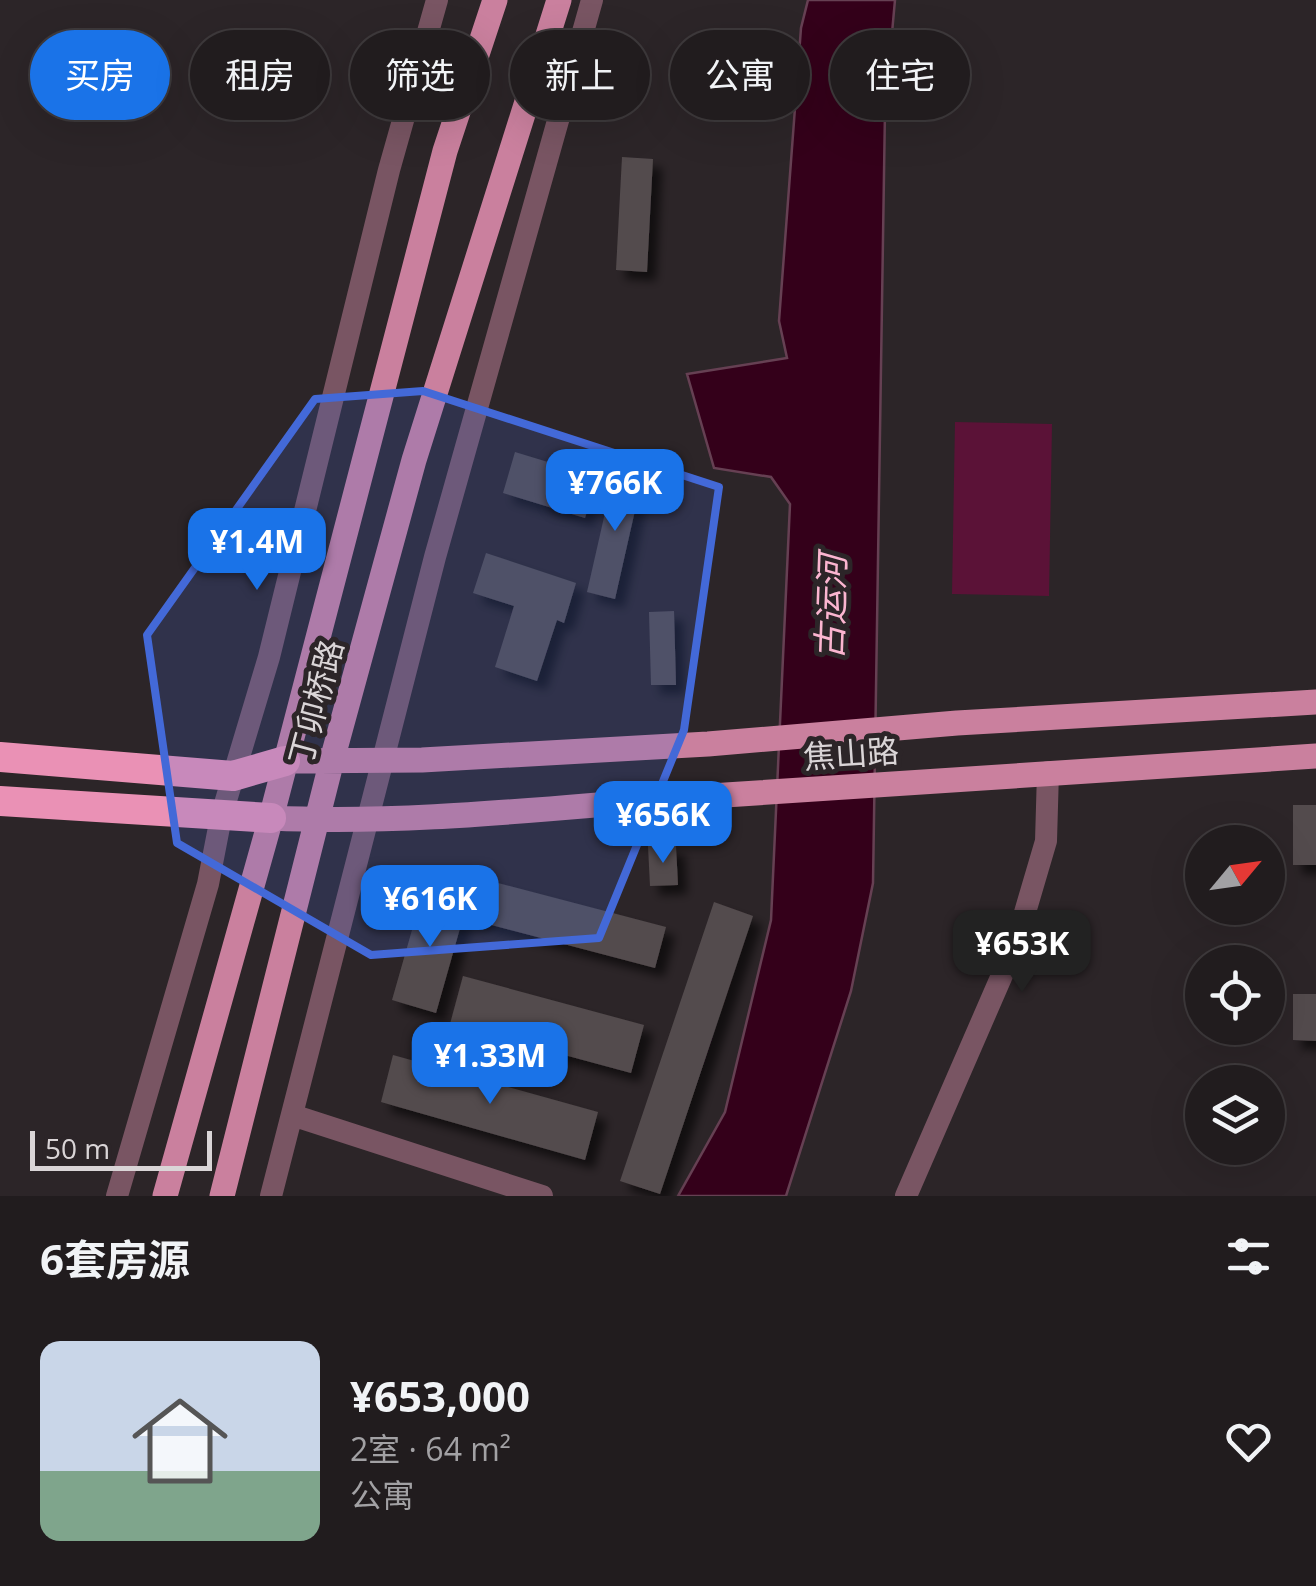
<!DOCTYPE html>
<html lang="zh">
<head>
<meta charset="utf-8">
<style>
	:root { --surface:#211c1e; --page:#292527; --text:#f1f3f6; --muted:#a2a1a4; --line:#3e3a3c; --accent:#1a73e8 }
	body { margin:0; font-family:"Open Sans","Noto Sans SC",sans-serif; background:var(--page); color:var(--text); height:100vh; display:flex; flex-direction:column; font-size:38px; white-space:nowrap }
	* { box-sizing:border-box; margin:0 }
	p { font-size:32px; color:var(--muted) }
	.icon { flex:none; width:55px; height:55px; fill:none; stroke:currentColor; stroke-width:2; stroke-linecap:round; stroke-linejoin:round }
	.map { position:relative; height:1196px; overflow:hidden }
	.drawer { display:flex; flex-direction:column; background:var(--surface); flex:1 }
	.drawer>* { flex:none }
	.banner { position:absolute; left:30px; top:30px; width:1258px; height:90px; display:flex; gap:20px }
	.needle { width:65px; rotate:61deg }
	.buttons { position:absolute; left:1185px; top:825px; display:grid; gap:20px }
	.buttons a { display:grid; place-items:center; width:100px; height:100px; border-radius:50%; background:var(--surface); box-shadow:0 10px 40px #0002,0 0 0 2px var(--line); font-size:50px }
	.scale { position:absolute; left:30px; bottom:25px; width:182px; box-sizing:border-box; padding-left:10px; border:5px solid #dad5d7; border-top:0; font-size:28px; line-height:35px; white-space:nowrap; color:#dad5d7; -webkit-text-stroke:8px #2c2528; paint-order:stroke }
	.price { position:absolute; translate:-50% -85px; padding:0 22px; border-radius:20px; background:var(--accent); color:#fff; font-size:32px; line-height:65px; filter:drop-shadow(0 2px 5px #0008) }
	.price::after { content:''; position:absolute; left:50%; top:60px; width:30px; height:22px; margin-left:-15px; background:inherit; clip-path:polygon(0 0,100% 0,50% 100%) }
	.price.on { background:#222; color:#fff }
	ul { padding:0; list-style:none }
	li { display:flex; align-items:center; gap:30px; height:250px; padding:0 40px }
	li span { display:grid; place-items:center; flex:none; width:280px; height:200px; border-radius:20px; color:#555 }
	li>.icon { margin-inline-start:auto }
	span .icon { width:120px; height:120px; fill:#fffc; stroke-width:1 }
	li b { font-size:42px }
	h2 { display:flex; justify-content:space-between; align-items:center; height:120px; padding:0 40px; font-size:42px }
	.tag { padding:0 35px; border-radius:45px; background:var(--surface); box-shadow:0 10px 40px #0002,0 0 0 2px var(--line); font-size:35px; line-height:90px }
	.tag.on { background:var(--accent); color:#fff }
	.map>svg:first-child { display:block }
	.green { fill:#5b1237 }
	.water { fill:#34001a; stroke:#664053; stroke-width:2.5 }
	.building { fill:#534b4d; filter:url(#shadow) }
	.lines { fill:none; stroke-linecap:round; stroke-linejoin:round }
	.street { stroke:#795563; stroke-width:22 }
	.primary { stroke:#ca809e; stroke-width:25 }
	.highway { stroke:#ea91b5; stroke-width:30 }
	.marked { fill:#4369d8; fill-opacity:0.2; stroke:#4369d8; stroke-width:8; stroke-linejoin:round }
	.labels { text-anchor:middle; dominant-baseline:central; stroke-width:10; stroke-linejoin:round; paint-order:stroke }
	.street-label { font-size:32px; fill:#dad5d7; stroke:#2c2528 }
	.water-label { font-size:35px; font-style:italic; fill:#fbb5d0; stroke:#2c2528 }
</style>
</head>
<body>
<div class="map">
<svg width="1316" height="1196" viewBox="0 0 1316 1196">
	<defs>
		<filter id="shadow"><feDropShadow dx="9" dy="9" stdDeviation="5" flood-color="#0009"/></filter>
	</defs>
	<rect width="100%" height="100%" fill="#2c2528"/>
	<path class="green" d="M955,422L1052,424L1049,596L952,594Z"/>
	<path class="water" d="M808,0H895L885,110L873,883L851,991L786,1196H678L725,1112L771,920L790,504L771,477L714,468L687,374L787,358L779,321L801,28Z"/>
	<path class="building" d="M622,157L653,159L647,272L616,270Z
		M515,452L597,477L585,518L503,493Z
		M615,469L643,475L615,599L587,592Z
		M486,553L576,583L564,623L557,620L537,681L495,667L514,606L473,593Z
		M674,611L676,685H651L649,612Z
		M1293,805H1316V865H1293Z
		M648,846H676L678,885L650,886Z
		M475,877L666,927L655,968L465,918Z
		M424,888L468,900L436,1013L392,1000Z
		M714,902L753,916L660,1194L620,1181Z
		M463,976L644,1025L631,1073L450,1024Z
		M1293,994H1316V1041L1293,1040Z
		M393,1055L598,1112L585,1160L381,1102Z"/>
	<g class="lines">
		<path class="street" d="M292,1115L542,1196
			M117,1196L208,884L221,817L269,657L389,170L437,0
			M271,1196L435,557L592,0
			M906,1196L1016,943L1046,841L1048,772"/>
		<path class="primary" d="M285,761L422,760L708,744L957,723L1316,702
			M271,818C417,825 564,806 710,796C912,781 1114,768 1316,756
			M165,1196L271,818L445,151L495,0
			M222,1196L332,760L414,460L559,0"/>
		<path class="highway" d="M0,757L233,776L285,761
			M0,801L271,818"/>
	</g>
	<path class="marked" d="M423,391L719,487L684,730L599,938L371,955L177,843L147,635L315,399Z"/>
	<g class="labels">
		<g class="street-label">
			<text transform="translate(315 702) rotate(-75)">丁卯桥路</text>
			<text transform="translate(851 753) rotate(-4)">焦山路</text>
		</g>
		<g class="water-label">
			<text transform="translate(830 607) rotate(-88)">古运河</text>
		</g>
	</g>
</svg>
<div class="buttons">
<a><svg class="needle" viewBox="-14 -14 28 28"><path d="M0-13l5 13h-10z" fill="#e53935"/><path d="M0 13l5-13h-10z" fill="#a2a1a4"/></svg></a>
<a><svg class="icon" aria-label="locate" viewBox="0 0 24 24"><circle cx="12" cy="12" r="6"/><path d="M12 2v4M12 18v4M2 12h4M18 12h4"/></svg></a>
<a><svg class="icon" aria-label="layers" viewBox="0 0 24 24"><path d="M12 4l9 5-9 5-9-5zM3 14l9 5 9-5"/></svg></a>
</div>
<div class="scale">50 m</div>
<b class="price" style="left:615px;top:534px">¥766K</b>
<b class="price" style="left:257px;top:593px">¥1.4M</b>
<b class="price" style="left:663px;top:866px">¥656K</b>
<b class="price" style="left:430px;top:950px">¥616K</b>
<b class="price on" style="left:1022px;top:995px">¥653K</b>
<b class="price" style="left:490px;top:1107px">¥1.33M</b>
<div class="banner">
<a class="tag on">买房</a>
<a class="tag">租房</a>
<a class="tag">筛选</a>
<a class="tag">新上</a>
<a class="tag">公寓</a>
<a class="tag">住宅</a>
</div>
</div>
<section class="drawer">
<h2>6套房源<svg class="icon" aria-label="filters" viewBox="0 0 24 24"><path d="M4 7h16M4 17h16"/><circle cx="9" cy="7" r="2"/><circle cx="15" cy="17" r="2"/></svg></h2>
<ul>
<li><span style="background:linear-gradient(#c9d6e8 65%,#7fa58c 0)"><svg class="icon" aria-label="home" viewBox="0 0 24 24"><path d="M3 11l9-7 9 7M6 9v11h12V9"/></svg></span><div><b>¥653,000</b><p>2室 · 64 m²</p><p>公寓</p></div><svg class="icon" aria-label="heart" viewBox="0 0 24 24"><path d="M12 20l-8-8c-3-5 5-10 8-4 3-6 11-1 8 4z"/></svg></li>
</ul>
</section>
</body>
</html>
